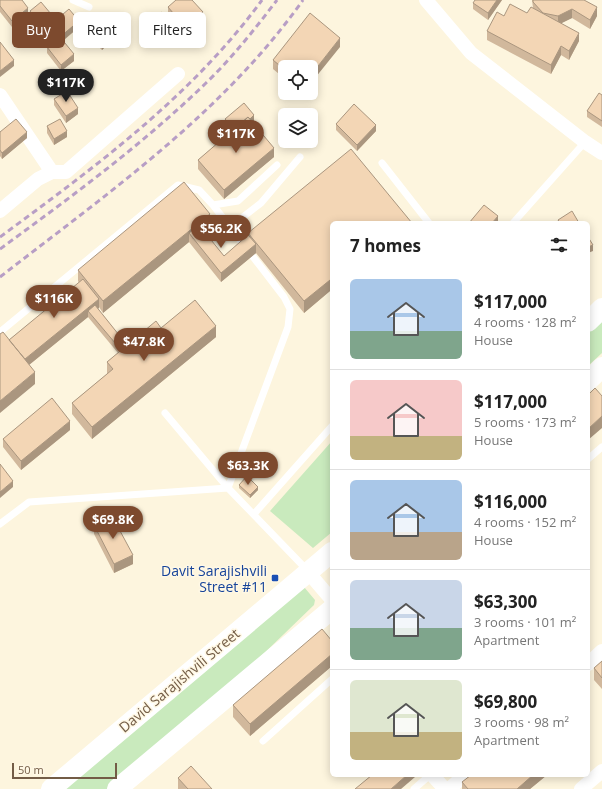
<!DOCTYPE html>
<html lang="en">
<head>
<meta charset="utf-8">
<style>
	:root { --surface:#fff; --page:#f2f2f2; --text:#222; --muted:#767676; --line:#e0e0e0; --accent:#7d4a2e }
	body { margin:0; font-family:"Open Sans",sans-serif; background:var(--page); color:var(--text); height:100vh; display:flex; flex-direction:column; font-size:15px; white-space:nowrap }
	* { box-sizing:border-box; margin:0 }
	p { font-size:13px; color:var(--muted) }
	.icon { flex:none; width:22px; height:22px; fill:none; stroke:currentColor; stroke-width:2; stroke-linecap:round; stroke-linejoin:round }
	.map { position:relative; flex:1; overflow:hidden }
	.sheet { position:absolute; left:330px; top:221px; width:260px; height:556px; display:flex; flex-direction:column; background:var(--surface); border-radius:6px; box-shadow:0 2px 10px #0003 }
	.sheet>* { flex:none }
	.top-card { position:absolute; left:12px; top:12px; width:258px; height:36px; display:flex; gap:8px }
	.buttons { position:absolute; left:278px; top:60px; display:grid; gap:8px }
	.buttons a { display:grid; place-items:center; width:40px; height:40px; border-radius:6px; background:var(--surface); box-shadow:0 2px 10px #0003; font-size:20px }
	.scale { position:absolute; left:12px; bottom:10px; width:105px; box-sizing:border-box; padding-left:4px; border:2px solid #735c46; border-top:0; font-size:11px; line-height:14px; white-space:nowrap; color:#735c46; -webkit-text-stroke:3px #fff8e5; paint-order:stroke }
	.price { position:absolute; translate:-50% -34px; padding:0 9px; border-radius:14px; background:var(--accent); color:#fff; font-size:13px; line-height:26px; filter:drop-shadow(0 1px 2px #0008) }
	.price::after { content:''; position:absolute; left:50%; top:24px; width:12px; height:9px; margin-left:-6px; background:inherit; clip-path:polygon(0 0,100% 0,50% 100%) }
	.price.active { background:#222; color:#fff }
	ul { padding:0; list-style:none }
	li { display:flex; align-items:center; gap:12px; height:100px; padding:0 20px }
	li+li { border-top:1px solid var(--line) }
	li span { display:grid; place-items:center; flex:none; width:112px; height:80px; border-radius:6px; color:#555 }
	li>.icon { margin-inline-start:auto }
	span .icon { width:48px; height:48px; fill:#fffc; stroke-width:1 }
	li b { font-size:17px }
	h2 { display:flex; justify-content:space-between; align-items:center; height:48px; padding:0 20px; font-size:17px }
	.chip { padding:0 14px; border-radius:6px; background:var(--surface); box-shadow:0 2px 10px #0003; font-size:14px; line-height:36px }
	.chip.active { background:var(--accent); color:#fff }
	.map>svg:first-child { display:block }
	.green { fill:#c9eabd }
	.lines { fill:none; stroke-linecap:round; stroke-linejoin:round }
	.lane { stroke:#fff; stroke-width:7 }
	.street { stroke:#fff; stroke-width:14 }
	.secondary { stroke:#fff; stroke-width:20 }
	.rail { stroke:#b89ec5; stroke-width:3; stroke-dasharray:6 4; stroke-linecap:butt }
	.wall { fill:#d1b89c }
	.shaded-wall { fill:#aa967f }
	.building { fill:#f3d6b5; stroke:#aa967f }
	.transit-dot { fill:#1a4fb4; stroke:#fff8e5; stroke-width:1.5 }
	.labels { text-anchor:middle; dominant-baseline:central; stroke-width:3; stroke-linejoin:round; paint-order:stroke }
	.transit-label { font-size:14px; fill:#164399; stroke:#fff8e5; text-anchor:end }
	.street-label { font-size:14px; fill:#735c46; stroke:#fff8e5 }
</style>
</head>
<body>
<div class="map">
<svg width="602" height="789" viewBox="0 0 602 789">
	<rect width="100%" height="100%" fill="#fdf5de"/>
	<path class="green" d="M602,317V353L588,366V330Z
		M332,441V532L313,548L270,511Z
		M304,587L315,600L314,605L254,663L108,789H63Z"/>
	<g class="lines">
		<path class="lane" d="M73,0L89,7
			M382,163L429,223
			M213,205L238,201L277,165
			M513,223L585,142
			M230,227L261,203L300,157
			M0,332L178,185L199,190L213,205L284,297L290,309L288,327L228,488L29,502L0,524
			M165,413L228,488L307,570
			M588,459L602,447
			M254,514L332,426
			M263,741L332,679
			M414,789L430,775"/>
		<path class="street" d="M426,0L471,53L585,142L602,153
			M0,95L52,172
			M0,211L38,179L52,172H66L178,74
			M308,572L332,600
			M588,664L602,651
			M432,775L445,789
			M449,789L465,775
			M581,789L602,771"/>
		<path class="secondary" d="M588,322L602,308
			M588,381L602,367
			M51,789L332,552
			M117,789L332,609"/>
		<path class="rail" d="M0,237C95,167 192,96 262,0
			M0,249C71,197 142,145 206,83C232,58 255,29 277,0
			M0,277C108,193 223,113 303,0"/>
	</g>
	<path class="wall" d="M0,0L28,14L12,27L0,12Z
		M502,0L488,20L473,9V3Z
		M532,0H584L597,16L590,29L572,18L561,23L579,41L569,60L561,55L551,74L487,40V31L504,16L527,13L533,8Z
		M168,7L203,19L194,26L197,36L191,40L168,13Z
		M30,11L56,20L79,27L63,41L74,61L61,71L47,53V47L52,43L30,17Z
		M150,21L171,31L159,40L150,27Z
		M121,31L102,50L91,39V33Z
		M340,47L285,67V79L273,69V60Z
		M602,95V127L587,117V111Z
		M54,99L78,114L66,123L54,105Z
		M225,119L254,121L253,122L274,157L224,199L198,169V160L231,132L225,125Z
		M336,124L376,131L357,151L336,130Z
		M47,126L67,137L54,145L47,133Z
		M0,132L27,138L2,159L0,156Z
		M332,223V294L330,291L304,313L256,253L221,282L189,242L103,313L99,307L98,309L127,345L161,328L216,337L92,439L72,414V403L107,374V362L118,353L88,317L29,365L35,384L9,340L79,283L78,281V270L210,225L203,231L224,256L248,235V233Z
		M70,430L21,470L3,447V439Z
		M239,485L258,490L250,498L239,488Z
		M94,525L133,564L114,573L94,534Z
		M332,641V666L250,736L233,717V705Z
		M602,661V689L594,680V668Z
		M471,775H547L530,789H462V782Z
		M178,778L212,789H178Z"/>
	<path class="shaded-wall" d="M497,0H502L488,20V13Z
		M597,7V16L590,29V20Z
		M28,8V14L12,27V21Z
		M572,9V18L558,25V16Z
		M203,12V19L191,29V23Z
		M79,21V27L60,43V37Z
		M121,25V31L102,50V44Z
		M171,25V31L159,40V34Z
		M197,30V36L191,40V34Z
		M579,33V41L569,60V51Z
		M340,38V47L311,83V75Z
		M561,46V55L551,74V65Z
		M74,54V61L61,71V65Z
		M14,60V66L0,77V71Z
		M78,108V114L66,123V116Z
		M254,115V121L235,137V131Z
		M376,125V131L357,151V145Z
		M67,131V137L54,145V139Z
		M27,132V138L2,159V153Z
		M274,148V157L224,199V190Z
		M210,214V225L193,239L189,233V242L103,313V301Z
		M498,216V222L497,223H492Z
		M256,244V253L221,282V273Z
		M593,245V251L588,253V247Z
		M330,280V291L304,313V301Z
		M99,299V308L91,314L88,311V317L24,369V360Z
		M216,326V337L92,439V427Z
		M35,372V384L0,413V401Z
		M602,416V428L588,440V429Z
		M70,421V430L21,470V461Z
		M13,481V487L0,498V492Z
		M258,487V490L250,498V495Z
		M133,555V564L114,573V564Z
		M332,654V666L250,736V724Z
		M407,775H415V777L401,789H391Z
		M533,775H547L530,789H517Z"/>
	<path class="building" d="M0,0H22L28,8L12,21L0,6Z
		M176,0H192L203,12L191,23L197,30L191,34L168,7Z
		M475,0H497L488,13L473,3Z
		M533,0H584L597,7L590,20L572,9L558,16L543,13L533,2Z
		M41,2L56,20L69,9L79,21L60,37L74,54L61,65L47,47L54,41L30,11Z
		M510,4L527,13L531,7L579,33L569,51L561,46L551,65L487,31L497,12L504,16Z
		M162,12L171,25L159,34L150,21Z
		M310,13L340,38L311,75V67H285V70L273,60Z
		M111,15L121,25L102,44L91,33Z
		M0,42L14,60L0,71Z
		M67,91L78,108L66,116L54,99Z
		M599,93L602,95V121L587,111Z
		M244,103L254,115L250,119L248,117L234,130L225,119Z
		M354,104L376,125L357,145L336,124Z
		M248,117L274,148L224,190L198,160Z
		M16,119L27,132L2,153L0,150V132Z
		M60,119L67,131L54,139L47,126Z
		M351,149L412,223H332V282L330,280L304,301L248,233Z
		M184,182L210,214L103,301L78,270Z
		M484,205L498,216L492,223H469Z
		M572,211L579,223H560L558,220Z
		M199,225L224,256L248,235L256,244L221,273L189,233Z
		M588,237L593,245L588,247Z
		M83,279L99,299L25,359L9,340Z
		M195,300L216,326L92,427L72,403L113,369L107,362L156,321L161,328Z
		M95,305L127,345L121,350L88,311Z
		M3,332L35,372L0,401V334Z
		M595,388L602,396V416L588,429V395Z
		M52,398L70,421L21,461L3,439Z
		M0,464L13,481L0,492Z
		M247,476L258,487L250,495L239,485Z
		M112,516L133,555L114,564L94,525Z
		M322,629L332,641V654L250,724L233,705Z
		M602,661V678L594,668Z
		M191,766L212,789H188L178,778Z
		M372,775H407L391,789H355Z
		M471,775H533L517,789H468L462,782Z"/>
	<rect class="transit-dot" x="271" y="574" width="8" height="8" rx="2"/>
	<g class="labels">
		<g class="transit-label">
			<text x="267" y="570">Davit Sarajishvili<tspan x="267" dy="16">Street #11</tspan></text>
		</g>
		<g class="street-label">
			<text transform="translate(179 680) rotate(-40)">David Sarajishvili Street</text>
		</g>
	</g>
</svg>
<div class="buttons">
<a><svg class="icon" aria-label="locate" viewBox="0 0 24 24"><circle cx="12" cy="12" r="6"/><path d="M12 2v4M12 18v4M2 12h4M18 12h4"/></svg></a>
<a><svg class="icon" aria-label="layers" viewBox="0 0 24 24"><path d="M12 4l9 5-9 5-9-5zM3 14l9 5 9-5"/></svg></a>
</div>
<div class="scale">50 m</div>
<b class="price active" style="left:66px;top:103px">$117K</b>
<b class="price" style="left:236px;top:154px">$117K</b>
<b class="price" style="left:221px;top:249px">$56.2K</b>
<b class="price" style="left:54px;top:319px">$116K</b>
<b class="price" style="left:144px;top:362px">$47.8K</b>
<b class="price" style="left:248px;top:486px">$63.3K</b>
<b class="price" style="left:113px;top:540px">$69.8K</b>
<div class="top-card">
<a class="chip active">Buy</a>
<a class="chip">Rent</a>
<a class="chip">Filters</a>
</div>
<section class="sheet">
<h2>7 homes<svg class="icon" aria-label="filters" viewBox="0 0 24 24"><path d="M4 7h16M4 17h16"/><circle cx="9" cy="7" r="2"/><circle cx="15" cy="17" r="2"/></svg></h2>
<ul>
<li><span style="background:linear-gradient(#a9c7e8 65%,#7fa58c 0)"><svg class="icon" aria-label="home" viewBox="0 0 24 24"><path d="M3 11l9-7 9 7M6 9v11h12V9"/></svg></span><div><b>$117,000</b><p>4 rooms · 128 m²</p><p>House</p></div></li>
<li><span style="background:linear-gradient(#f6c9c9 70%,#c2b280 0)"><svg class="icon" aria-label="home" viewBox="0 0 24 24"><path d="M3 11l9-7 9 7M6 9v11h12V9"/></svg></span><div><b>$117,000</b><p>5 rooms · 173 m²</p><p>House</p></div></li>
<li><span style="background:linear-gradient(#a9c7e8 65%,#b9a48a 0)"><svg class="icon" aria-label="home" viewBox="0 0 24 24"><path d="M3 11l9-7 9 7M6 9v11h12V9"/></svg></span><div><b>$116,000</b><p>4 rooms · 152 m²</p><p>House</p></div></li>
<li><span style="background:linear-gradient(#c9d6e8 60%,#7fa58c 0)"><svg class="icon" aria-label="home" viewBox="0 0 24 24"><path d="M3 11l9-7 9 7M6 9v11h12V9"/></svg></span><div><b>$63,300</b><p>3 rooms · 101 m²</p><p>Apartment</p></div></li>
<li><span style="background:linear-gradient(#dfe7d0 65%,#c2b280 0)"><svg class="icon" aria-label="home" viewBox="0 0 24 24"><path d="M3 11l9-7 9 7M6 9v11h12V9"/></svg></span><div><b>$69,800</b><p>3 rooms · 98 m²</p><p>Apartment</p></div></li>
</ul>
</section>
</div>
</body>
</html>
